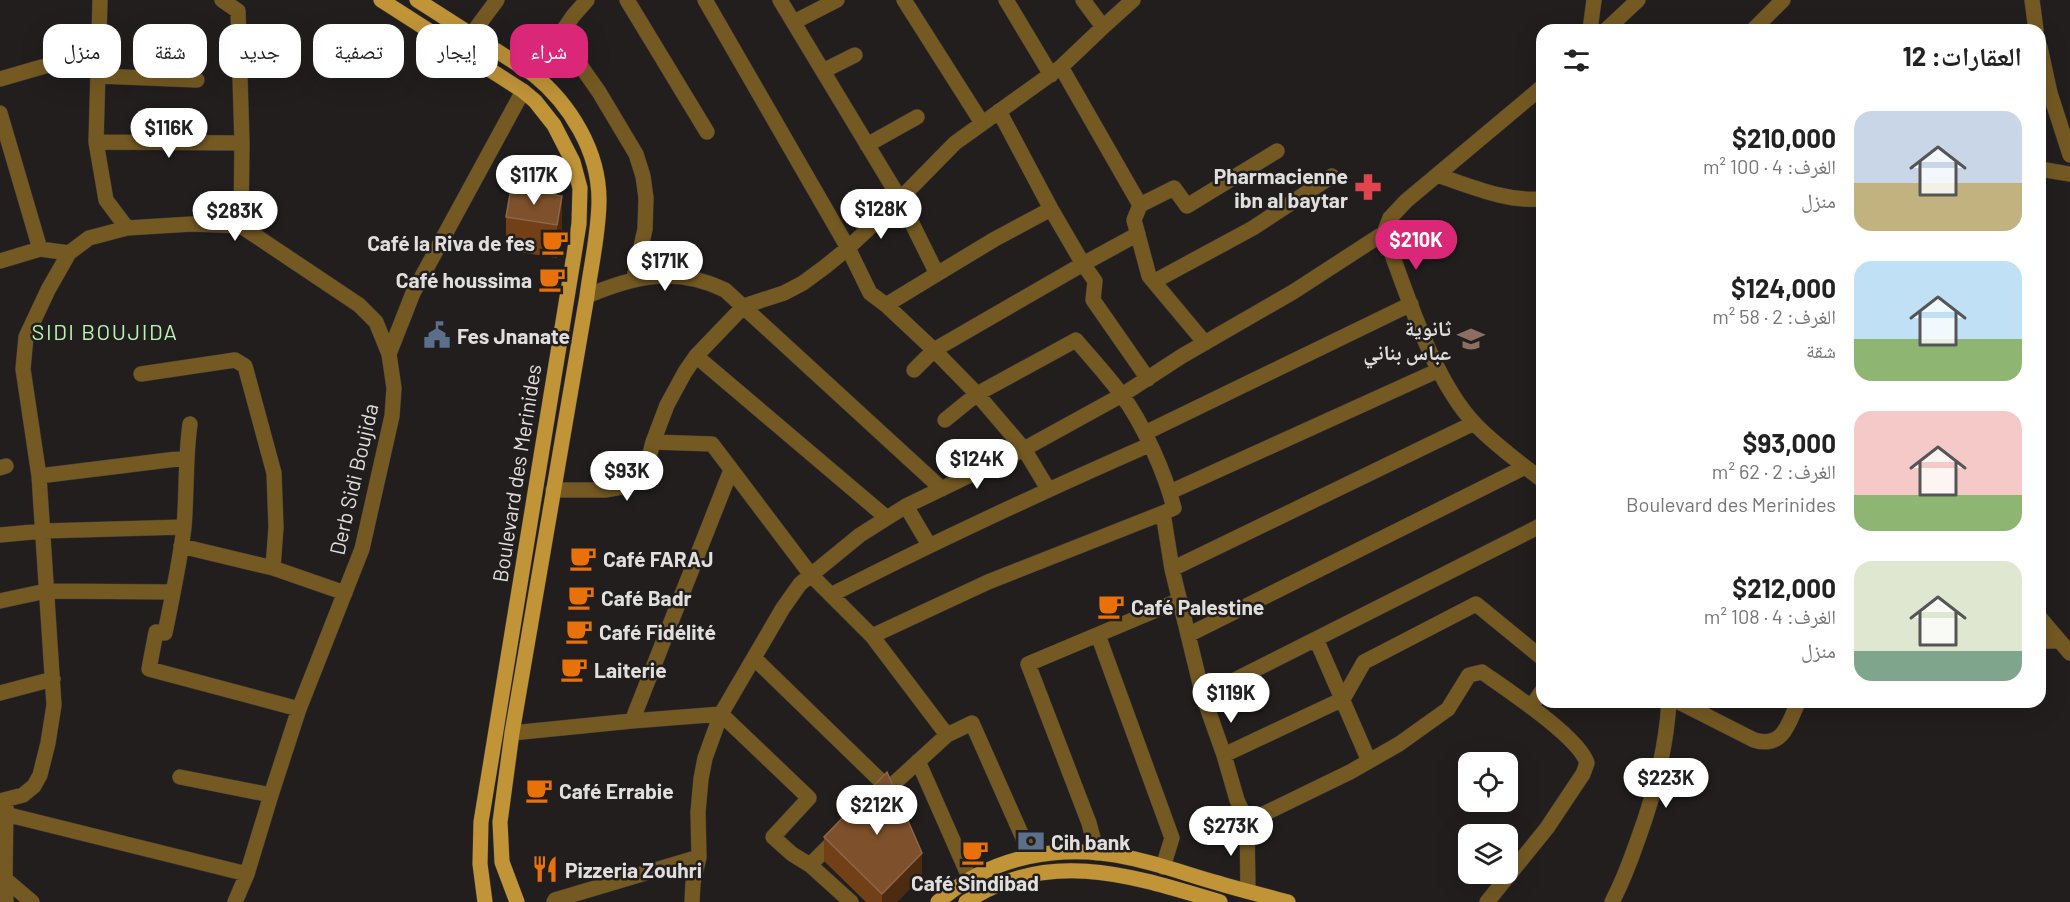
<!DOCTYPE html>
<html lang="ar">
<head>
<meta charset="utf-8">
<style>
	:root { --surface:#fff; --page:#f2f2f2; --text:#222; --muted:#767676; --accent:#db2777 }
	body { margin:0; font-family:Barlow,"Noto Naskh Arabic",sans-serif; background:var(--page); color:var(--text); direction:rtl; height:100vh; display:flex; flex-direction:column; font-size:22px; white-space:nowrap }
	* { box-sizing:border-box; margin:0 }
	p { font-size:20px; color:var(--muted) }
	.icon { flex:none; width:33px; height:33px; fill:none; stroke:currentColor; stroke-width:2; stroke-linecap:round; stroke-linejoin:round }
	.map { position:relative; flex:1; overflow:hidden; direction:ltr }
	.side { position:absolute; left:1536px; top:24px; width:510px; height:684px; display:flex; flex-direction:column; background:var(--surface); border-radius:18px; box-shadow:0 6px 24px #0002; direction:rtl }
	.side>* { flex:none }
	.hud { position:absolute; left:18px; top:24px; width:570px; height:54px; direction:rtl; display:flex; gap:12px }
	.fabs { position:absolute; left:1458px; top:752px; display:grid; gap:12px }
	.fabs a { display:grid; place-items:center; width:60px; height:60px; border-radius:12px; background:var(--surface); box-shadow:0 6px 24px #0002; font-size:30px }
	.price { position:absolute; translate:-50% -51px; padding:0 14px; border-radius:21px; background:#fff; color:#222; font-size:20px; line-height:39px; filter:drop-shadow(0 2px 3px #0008) }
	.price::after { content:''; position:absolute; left:50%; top:36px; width:18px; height:14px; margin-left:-9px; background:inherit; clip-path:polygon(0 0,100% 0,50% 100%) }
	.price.on { background:var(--accent); color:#fff }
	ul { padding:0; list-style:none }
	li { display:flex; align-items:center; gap:18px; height:150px; padding:0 24px }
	li span { display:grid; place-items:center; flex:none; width:168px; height:120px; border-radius:18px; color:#555 }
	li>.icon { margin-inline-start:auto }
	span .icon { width:72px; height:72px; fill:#fffc; stroke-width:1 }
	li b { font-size:26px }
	h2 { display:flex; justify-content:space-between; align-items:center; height:72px; padding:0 24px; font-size:26px }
	.tag { padding:0 21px; border-radius:18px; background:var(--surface); box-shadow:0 6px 24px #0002; font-size:21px; line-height:54px }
	.tag.on { background:var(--accent); color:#fff }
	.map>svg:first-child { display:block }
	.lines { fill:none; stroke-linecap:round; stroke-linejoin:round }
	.minor-casing { stroke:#3c3938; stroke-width:16 }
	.major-casing { stroke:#3c3938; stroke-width:16 }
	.minor { stroke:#745922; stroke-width:15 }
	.major { stroke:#c19438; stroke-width:15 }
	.wall { fill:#724016 }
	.shaded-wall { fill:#4d2b10 }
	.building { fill:#7e512c; stroke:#8d6748; stroke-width:1.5 }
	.labels { text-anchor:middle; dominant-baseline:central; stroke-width:5; stroke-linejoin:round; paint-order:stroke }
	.poi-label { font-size:21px; font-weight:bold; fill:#e0dfde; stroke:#211e1d; text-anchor:start }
	.street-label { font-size:21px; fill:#e0dfde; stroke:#211e1d }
	.neighbourhood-label { font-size:22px; letter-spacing:1.5px; fill:#b8f2b6; stroke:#211e1d }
</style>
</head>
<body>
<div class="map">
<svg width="2070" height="902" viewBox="0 0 2070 902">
	<rect width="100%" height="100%" fill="#211e1d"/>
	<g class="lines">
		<defs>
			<path id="minor" d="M100,0L96,142L106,200L127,228
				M222,0L238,11L242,143L241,226
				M627,0L707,132
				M705,0L848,248L870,293L886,305L934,350L977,394L1024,449L1048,489
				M780,0L900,199L937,274L995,239L1051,209L1083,264L934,350L914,370
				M904,0L982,123
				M1006,0L1051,75
				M1083,0L1103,27L1133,0
				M2032,0L2036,30
				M794,22L837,0
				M1590,30L1594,0
				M1606,30L1638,0
				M1753,30L1783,0
				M471,35L497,0
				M559,35L599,92L636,154L643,176L646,198L645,229L634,278
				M2040,47L2050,93L2070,155
				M1061,67L1140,205L1134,220L1149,276L1205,343
				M823,71L855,55
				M533,74L573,16L587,0
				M98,76L197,80
				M0,79L52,64L99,68
				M1542,87L1406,201L1390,218L1384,233C1406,290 1432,379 1475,424C1495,445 1519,462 1542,480
				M999,111L1051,209
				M0,113L40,249L69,253
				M96,142L242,143
				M867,145L917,117
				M2040,169L2070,174
				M1437,175C1470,186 1506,202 1542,199
				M1140,205L1174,188L1187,206L1277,151
				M1138,234L1083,264L1095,281L1093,300L1148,379
				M0,261L40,249
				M1155,281L1253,228L1332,176
				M587,296C634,276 676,266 725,290L942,489
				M886,305L937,274
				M389,354L413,293L523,91
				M696,356L887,518
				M141,374L235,360L245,366L274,473L276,527L273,568
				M945,420L977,394L1076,340C1091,358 1107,375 1121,394C1143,423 1165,473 1174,508L1163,513L1172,569L1203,696L1224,755L1237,800L1247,822L1248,891
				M190,424C185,459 187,493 184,527C180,562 172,598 165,633L156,632L149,669L299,709
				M1145,433L1411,304
				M653,442L712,444L811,575L872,636L947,735L877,799
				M0,468L6,466
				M39,476L185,458
				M553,490H605L622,487L637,479L646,468L653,442L667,405L685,372L696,356L744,306L784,293L803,283L826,266L848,248L900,199L955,143L1061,67L1103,27
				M1170,492L1439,370
				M906,506L929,545
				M0,535L43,531L184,527
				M181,546L273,568L345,593
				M1172,569L1474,423
				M831,595C936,541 1042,492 1149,445
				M0,601L46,591L173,592
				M2040,618L2070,653
				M1098,635L1172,838L1163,867
				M1188,635L1525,467
				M872,636L988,582L1163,513
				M1316,639L1369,761
				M2040,641H2058
				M754,658L888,788
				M0,693L53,679
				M1203,696L1542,525
				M1679,702L1754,740C1783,749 1789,723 1798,702
				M1531,707L1542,691
				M632,721L721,714L809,798L773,837L792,854L810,865
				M512,733L632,721L731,470
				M947,735L972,723L1031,856
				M1224,755L1343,699L1364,662L1476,604L1542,658
				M918,761L970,879
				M180,777L271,795
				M0,801L23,795L34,786L40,775L48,743L54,705L39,476L23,369L26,337L48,290L69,253L89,238L127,228L192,224L241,226L359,305L376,322L389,354L394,388L392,416L362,549L299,709L271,795L247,874L235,902
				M6,806L5,879L32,902
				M5,814L247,874
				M1247,822L1350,772L1399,744L1448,709L1469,675L1482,672C1506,689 1579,737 1587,763L1583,774L1547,828L1487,902
				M836,839L810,865L851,902
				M1097,853L1089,823L1028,664L1180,600
				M5,879L6,902
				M554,902L555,900L699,857
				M692,902L693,883L699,857L698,812L701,779L705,758L721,714L783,608L800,584L860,535L906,506L1024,449L1122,395L1182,356L1293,292L1384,233
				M1612,902C1622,883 1630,862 1637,842C1654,796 1666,751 1669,702"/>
			<path id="major" d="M381,0L523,91L535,101L554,125L573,162L580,188L579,224L572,267L481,822L480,864L485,902
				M417,0L533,74C570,104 599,151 599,200C599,232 591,265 587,296L512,733L500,822L502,862L517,902
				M938,902C992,855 1061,843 1130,858C1160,864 1189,875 1218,883C1241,890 1265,896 1288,902
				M966,902C1049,847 1133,876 1220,902"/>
		</defs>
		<use href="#minor" class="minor-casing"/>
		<use href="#major" class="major-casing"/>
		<use href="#minor" class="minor"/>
		<use href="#major" class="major"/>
	</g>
	<path class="wall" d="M562,196V229L557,258L506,250V217Z
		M824,837L922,876L897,902H866L824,861Z"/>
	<path class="shaded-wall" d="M562,196V229L557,258V225Z
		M922,853V876L897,902H882V894Z"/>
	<path class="building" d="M511,188L562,196L557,225L506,217Z
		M887,772L922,853L882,894L824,837Z"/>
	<defs>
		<symbol id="pharmacy-bare" viewBox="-9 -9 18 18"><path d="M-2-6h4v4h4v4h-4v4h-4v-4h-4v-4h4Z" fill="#e0444e" stroke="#211e1d" stroke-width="2.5" paint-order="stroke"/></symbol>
		<symbol id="cafe-bare" viewBox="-9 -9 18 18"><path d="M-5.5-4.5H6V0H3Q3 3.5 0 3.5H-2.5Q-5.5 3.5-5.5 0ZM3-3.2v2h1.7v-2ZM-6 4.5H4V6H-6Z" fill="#e8710a" stroke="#211e1d" stroke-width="2.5" paint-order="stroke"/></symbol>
		<symbol id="civic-bare" viewBox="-9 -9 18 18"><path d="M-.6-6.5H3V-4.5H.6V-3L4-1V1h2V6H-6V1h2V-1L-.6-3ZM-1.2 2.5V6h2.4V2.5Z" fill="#5c6f8a" stroke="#211e1d" stroke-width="2.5" paint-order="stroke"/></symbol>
		<symbol id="school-bare" viewBox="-9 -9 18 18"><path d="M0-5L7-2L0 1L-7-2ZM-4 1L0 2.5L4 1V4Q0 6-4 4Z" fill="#8d6e63" stroke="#211e1d" stroke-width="2.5" paint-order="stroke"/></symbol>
		<symbol id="bank-bare" viewBox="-9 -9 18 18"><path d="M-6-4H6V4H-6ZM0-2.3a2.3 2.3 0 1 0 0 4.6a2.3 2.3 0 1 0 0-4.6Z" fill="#5c6f8a" stroke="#211e1d" stroke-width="2.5" paint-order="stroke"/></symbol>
		<symbol id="restaurant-bare" viewBox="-9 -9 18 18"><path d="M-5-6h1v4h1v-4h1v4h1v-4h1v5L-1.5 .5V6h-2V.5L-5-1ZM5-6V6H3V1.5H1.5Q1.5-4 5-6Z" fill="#e8710a" stroke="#211e1d" stroke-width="2.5" paint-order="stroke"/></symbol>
	</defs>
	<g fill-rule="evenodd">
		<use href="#pharmacy-bare" x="1349" y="168" width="38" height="38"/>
		<use href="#cafe-bare" x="536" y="223" width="38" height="38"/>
		<use href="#cafe-bare" x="533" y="260" width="38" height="38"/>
		<use href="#civic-bare" x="418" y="316" width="38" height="38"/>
		<use href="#school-bare" x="1452" y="320" width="38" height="38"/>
		<use href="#cafe-bare" x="564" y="539" width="38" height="38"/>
		<use href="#cafe-bare" x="562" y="578" width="38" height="38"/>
		<use href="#cafe-bare" x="1092" y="587" width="38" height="38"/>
		<use href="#cafe-bare" x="560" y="612" width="38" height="38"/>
		<use href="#cafe-bare" x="555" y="650" width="38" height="38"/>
		<use href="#cafe-bare" x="520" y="771" width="38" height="38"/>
		<use href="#bank-bare" x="1012" y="822" width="38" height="38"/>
		<use href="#cafe-bare" x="956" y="833" width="38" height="38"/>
		<use href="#restaurant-bare" x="526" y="850" width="38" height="38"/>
	</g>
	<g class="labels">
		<g class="poi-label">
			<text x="1348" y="175" text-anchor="end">Pharmacienne<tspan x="1348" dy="24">ibn al baytar</tspan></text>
			<text x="535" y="242" text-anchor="end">Café la Riva de fes</text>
			<text x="532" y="279" text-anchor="end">Café houssima</text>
			<text x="1451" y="327" text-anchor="end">ثانوية<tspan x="1451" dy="24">عباس بناني</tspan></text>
			<text x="457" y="335">Fes Jnanate</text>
			<text x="603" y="558">Café FARAJ</text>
			<text x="601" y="597">Café Badr</text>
			<text x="1131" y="606">Café Palestine</text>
			<text x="599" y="631">Café Fidélité</text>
			<text x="594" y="669">Laiterie</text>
			<text x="559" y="790">Café Errabie</text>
			<text x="1051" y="841">Cih bank</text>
			<text x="565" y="869">Pizzeria Zouhri</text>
			<text x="975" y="882" text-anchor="middle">Café Sindibad</text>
		</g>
		<g class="street-label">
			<text transform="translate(516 473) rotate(-81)">Boulevard des Merinides</text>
			<text transform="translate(353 479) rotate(-77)">Derb Sidi Boujida</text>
		</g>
		<g class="neighbourhood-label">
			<text x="105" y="331">SIDI BOUJIDA</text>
		</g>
	</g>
</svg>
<div class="fabs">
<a><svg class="icon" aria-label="locate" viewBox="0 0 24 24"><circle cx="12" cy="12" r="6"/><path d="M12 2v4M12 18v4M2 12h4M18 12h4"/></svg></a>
<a><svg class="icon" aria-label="layers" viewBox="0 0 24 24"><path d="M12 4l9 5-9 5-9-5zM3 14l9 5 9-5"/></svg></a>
</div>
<b class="price" style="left:169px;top:159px">$116K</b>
<b class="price" style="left:534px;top:206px">$117K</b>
<b class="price" style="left:881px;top:240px">$128K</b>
<b class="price" style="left:235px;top:242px">$283K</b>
<b class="price on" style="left:1416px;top:271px">$210K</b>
<b class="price" style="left:665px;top:292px">$171K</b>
<b class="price" style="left:977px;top:490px">$124K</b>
<b class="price" style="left:627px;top:502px">$93K</b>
<b class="price" style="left:1231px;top:724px">$119K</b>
<b class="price" style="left:1666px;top:809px">$223K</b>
<b class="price" style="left:877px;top:836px">$212K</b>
<b class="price" style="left:1231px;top:857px">$273K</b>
<div class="hud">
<a class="tag on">شراء</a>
<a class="tag">إيجار</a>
<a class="tag">تصفية</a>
<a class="tag">جديد</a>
<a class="tag">شقة</a>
<a class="tag">منزل</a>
</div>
<section class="side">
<h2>العقارات: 12<svg class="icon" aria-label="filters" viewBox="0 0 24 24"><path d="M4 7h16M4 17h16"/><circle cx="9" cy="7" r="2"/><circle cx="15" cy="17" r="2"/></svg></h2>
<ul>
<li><span style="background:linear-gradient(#c9d6e8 60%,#c2b280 0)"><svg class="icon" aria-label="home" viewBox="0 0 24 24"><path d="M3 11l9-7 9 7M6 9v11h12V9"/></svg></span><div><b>$210,000</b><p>الغرف: 4 · 100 m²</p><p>منزل</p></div></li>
<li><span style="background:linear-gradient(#bfe0f5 65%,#8fb573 0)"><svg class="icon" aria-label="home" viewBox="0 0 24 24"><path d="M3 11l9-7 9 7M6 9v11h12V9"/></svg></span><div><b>$124,000</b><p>الغرف: 2 · 58 m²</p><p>شقة</p></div></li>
<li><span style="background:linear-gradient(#f6c9c9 70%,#8fb573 0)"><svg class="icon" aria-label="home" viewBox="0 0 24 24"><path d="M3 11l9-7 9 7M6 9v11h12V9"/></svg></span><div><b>$93,000</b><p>الغرف: 2 · 62 m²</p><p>Boulevard des Merinides</p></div></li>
<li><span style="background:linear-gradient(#dfe7d0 75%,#7fa58c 0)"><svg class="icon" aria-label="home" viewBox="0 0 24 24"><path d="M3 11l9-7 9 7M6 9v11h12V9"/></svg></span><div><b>$212,000</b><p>الغرف: 4 · 108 m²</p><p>منزل</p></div></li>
</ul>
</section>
</div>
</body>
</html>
